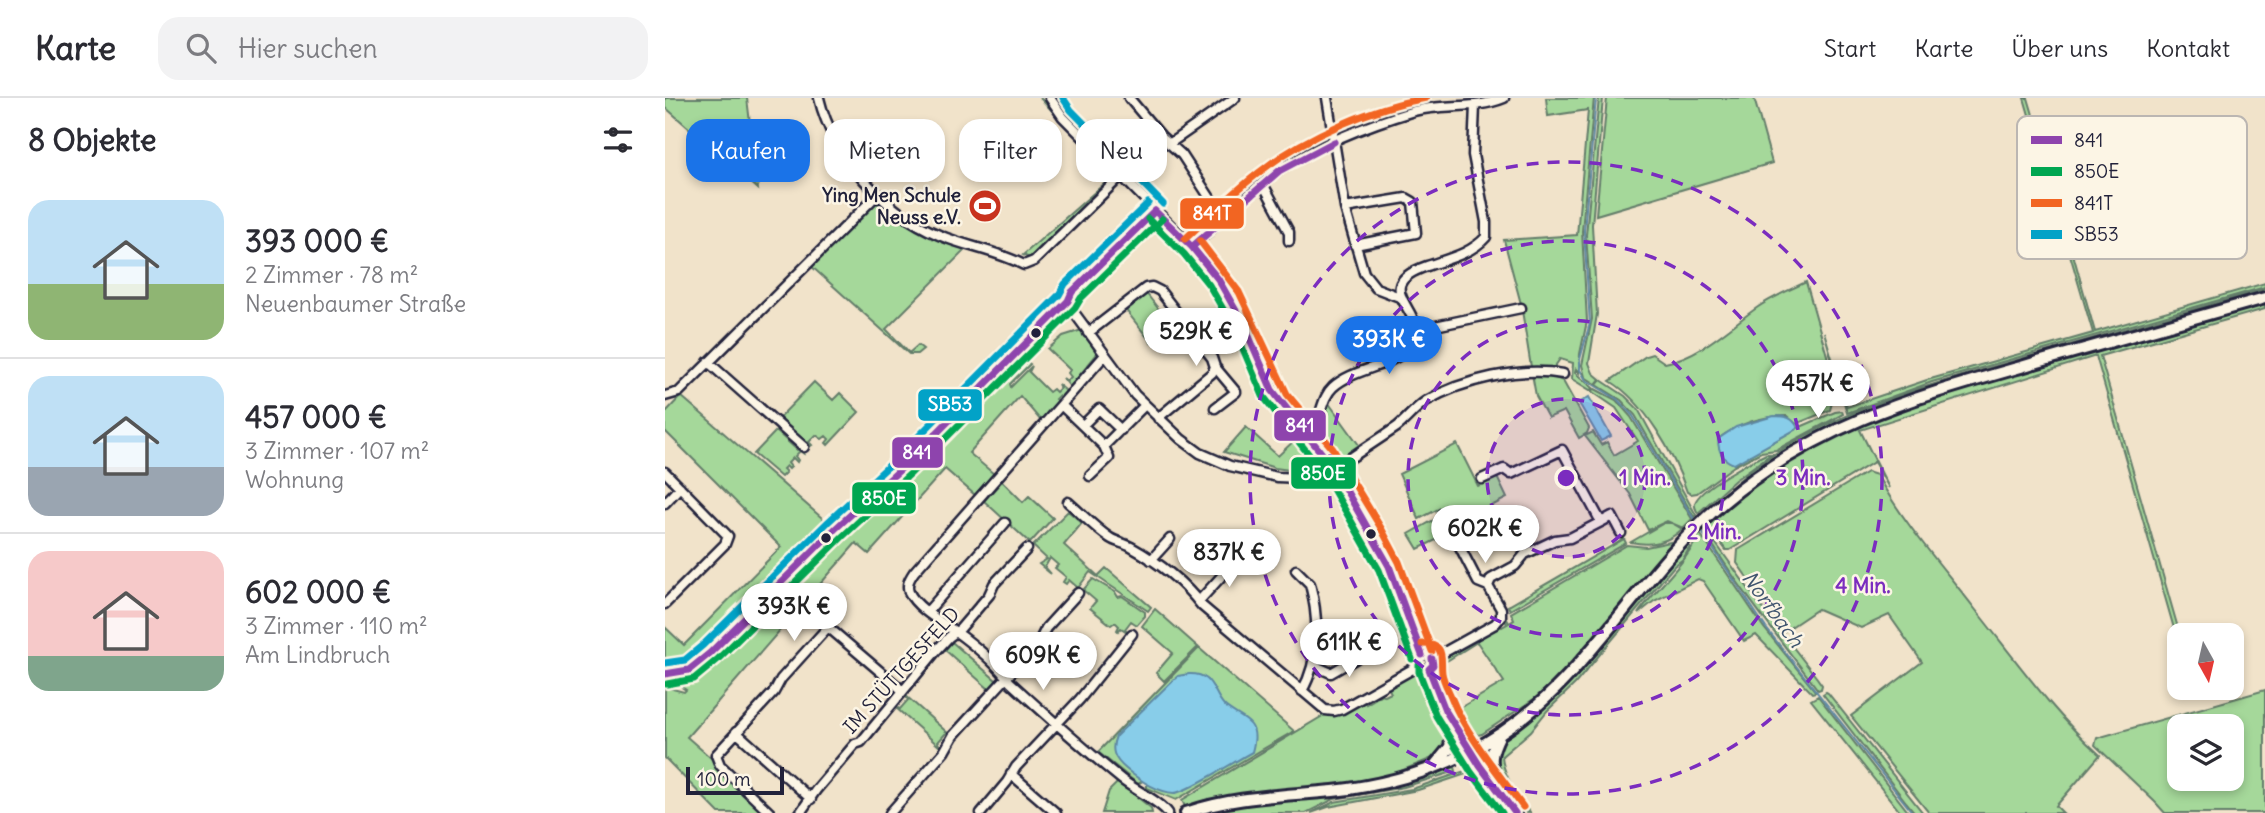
<!DOCTYPE html>
<html lang="de">
<head>
<meta charset="utf-8">
<style>
	:root { --surface:#fff; --page:#f2f2f3; --text:#2b2b33; --muted:#7c7c81; --line:#e1e1e2; --accent:#1a73e8 }
	body { margin:0; font-family:Delius,sans-serif; background:var(--page); color:var(--text); height:100vh; display:flex; flex-direction:column; font-size:26px; white-space:nowrap }
	* { box-sizing:border-box; margin:0 }
	p { font-size:23px; color:var(--muted) }
	.icon { flex:none; width:38px; height:38px; fill:none; stroke:currentColor; stroke-width:2; stroke-linecap:round; stroke-linejoin:round }
	.map { position:relative; flex:1; overflow:hidden }
	.side { display:flex; flex-direction:column; background:var(--surface); width:665px }
	.side>* { flex:none }
	.banner { position:absolute; left:21px; top:21px; width:665px; height:63px; display:flex; gap:14px }
	.needle { width:46px; rotate:172deg }
	.buttons { position:absolute; left:1502px; top:525px; display:grid; gap:14px }
	.buttons a { display:grid; place-items:center; width:77px; height:77px; border-radius:14px; background:var(--surface); box-shadow:0 4px 10px #0003; font-size:35px }
	.scale { position:absolute; left:21px; bottom:18px; width:98px; box-sizing:border-box; padding-left:7px; border:4px solid #22223b; border-top:0; font-size:19px; line-height:24px; white-space:nowrap; color:#22223b; -webkit-text-stroke:5px #fcf5e5; paint-order:stroke }
	.price { position:absolute; translate:-50% -60px; padding:0 16px; border-radius:24px; background:#fff; color:#222; font-size:23px; line-height:46px; filter:drop-shadow(0 2px 4px #0008) }
	.price::after { content:''; position:absolute; left:50%; top:42px; width:21px; height:16px; margin-left:-10px; background:inherit; clip-path:polygon(0 0,100% 0,50% 100%) }
	.price.on { background:var(--accent); color:#fff }
	ul { padding:0; list-style:none }
	li { display:flex; align-items:center; gap:21px; height:175px; padding:0 28px }
	li+li { border-top:2px solid var(--line) }
	li span { display:grid; place-items:center; flex:none; width:196px; height:140px; border-radius:21px; color:#555 }
	li>.icon { margin-inline-start:auto }
	span .icon { width:84px; height:84px; fill:#fffc; stroke-width:1 }
	li b { font-size:30px }
	h2 { display:flex; justify-content:space-between; align-items:center; height:84px; padding:0 28px; font-size:30px }
	.tag { padding:0 24px; border-radius:21px; background:var(--surface); box-shadow:0 4px 10px #0003; font-size:24px; line-height:63px }
	.tag.on { background:var(--accent); color:#fff }
	header { display:flex; align-items:center; gap:42px; box-sizing:border-box; height:98px; padding:0 35px; background:var(--surface); border-bottom:2px solid var(--line) }
	header strong { font-size:33px }
	nav { display:flex; gap:38px; margin-inline-start:auto; font-size:24px }
	.search { width:490px; height:63px; background:var(--page); display:flex; align-items:center; gap:18px; box-sizing:border-box; padding:0 24px; border-radius:21px; color:var(--muted); font-size:26px }
	main { display:flex; flex:1; min-height:0 }
	.map>svg:first-child { display:block }
	.green { fill:#a5d89a; stroke:#647d6a; stroke-width:2; fill-rule:evenodd }
	.water { fill:#88cde9; stroke:#5f89a3; stroke-width:2 }
	.lines { fill:none; stroke-linecap:round; stroke-linejoin:round }
	.stream { stroke:#5f89a3; stroke-width:2 }
	.street-casing { stroke:#22223b; stroke-width:13 }
	.secondary-casing { stroke:#22223b; stroke-width:16 }
	.street { stroke:#fcf5e5; stroke-width:8 }
	.secondary { stroke:#fcf5e5; stroke-width:10 }
	.bus-1-casing { stroke:#fcf5e5; stroke-width:12 }
	.bus-2-casing { stroke:#fcf5e5; stroke-width:12 }
	.bus-3-casing { stroke:#fcf5e5; stroke-width:12 }
	.bus-4-casing { stroke:#fcf5e5; stroke-width:12 }
	.bus-1 { stroke:#8e44ad; stroke-width:7 }
	.bus-2 { stroke:#00a651; stroke-width:7 }
	.bus-3 { stroke:#f26522; stroke-width:7 }
	.bus-4 { stroke:#02a2c7; stroke-width:7 }
	.ring { fill:none; stroke:#7b2cbf; stroke-width:3.5; stroke-dasharray:12 9 }
	.bus-dot { fill:#22223b; stroke:#fcf5e5; stroke-width:2.5 }
	.labels { text-anchor:middle; dominant-baseline:central; stroke-width:5; stroke-linejoin:round; paint-order:stroke }
	.poi-label { font-size:19px; font-weight:bold; fill:#22223b; stroke:#fcf5e5; text-anchor:end }
	.street-label { font-size:19px; fill:#22223b; stroke:#fcf5e5 }
	.water-label { font-size:21px; font-style:italic; fill:#41556f; stroke:#fcf5e5 }
	.key { fill:#fcf5e5; stroke:#bbb6b2; stroke-width:2 }
	.key-label { font-size:19px; fill:#22223b }
	.centre { fill:#7b2cbf; stroke:#fcf5e5; stroke-width:3.5 }
	.ring-label { font-size:21px; text-anchor:middle; font-weight:bold; fill:#7b2cbf; stroke:#fcf5e5; stroke-width:5; stroke-linejoin:round; paint-order:stroke }
	.line-badge { stroke:#fcf5e5; stroke-width:2.5 }
	.badge-label { font-size:19px; text-anchor:middle; font-weight:bold; fill:#fff }
</style>
</head>
<body>
<header>
<strong>Karte</strong>
<div class="search"><svg class="icon" aria-label="search" viewBox="0 0 24 24"><circle cx="10" cy="10" r="6"/><path d="M15 15l6 6"/></svg>Hier suchen</div>
<nav><a>Start</a><a>Karte</a><a>Über uns</a><a>Kontakt</a></nav>
</header>
<main>
<section class="side">
<h2>8 Objekte<svg class="icon" aria-label="filters" viewBox="0 0 24 24"><path d="M4 7h16M4 17h16"/><circle cx="9" cy="7" r="2"/><circle cx="15" cy="17" r="2"/></svg></h2>
<ul>
<li><span style="background:linear-gradient(#bfe0f5 60%,#8fb573 0)"><svg class="icon" aria-label="home" viewBox="0 0 24 24"><path d="M3 11l9-7 9 7M6 9v11h12V9"/></svg></span><div><b>393 000 €</b><p>2 Zimmer · 78 m²</p><p>Neuenbaumer Straße</p></div></li>
<li><span style="background:linear-gradient(#bfe0f5 65%,#9aa5b1 0)"><svg class="icon" aria-label="home" viewBox="0 0 24 24"><path d="M3 11l9-7 9 7M6 9v11h12V9"/></svg></span><div><b>457 000 €</b><p>3 Zimmer · 107 m²</p><p>Wohnung</p></div></li>
<li><span style="background:linear-gradient(#f6c9c9 75%,#7fa58c 0)"><svg class="icon" aria-label="home" viewBox="0 0 24 24"><path d="M3 11l9-7 9 7M6 9v11h12V9"/></svg></span><div><b>602 000 €</b><p>3 Zimmer · 110 m²</p><p>Am Lindbruch</p></div></li>
</ul>
</section>
<div class="map">
<svg width="1600" height="715" viewBox="0 0 1600 715">
	<rect width="100%" height="100%" fill="#f1e3ca"/>
	<filter id="ink" filterUnits="userSpaceOnUse"><feTurbulence type="fractalNoise" baseFrequency=".0143" numOctaves="2"/><feDisplacementMap in="SourceGraphic" scale="14" xChannelSelector="R" yChannelSelector="G"/><feConvolveMatrix kernelMatrix="1 2 1 2 8 2 1 2 1" color-interpolation-filters="sRGB"/></filter>
	<g filter="url(#ink)">
		<path class="green" d="M0,0H82L93,91L0,9Z
			M375,0L381,5L385,3L388,12L449,78L367,160H364L358,157L448,78Z
			M881,0H929L917,133L922,223L915,256L914,275L911,271L910,275L928,290L925,292L907,281L908,265L895,261L888,271L866,269L856,206L839,142L912,137L923,12L883,18Z
			M934,0H938L927,127L932,216L924,265L928,275L935,281L931,286L920,279L917,267L927,221L921,137Z
			M942,0H1089L1107,65L931,117Z
			M1359,0H1363L1377,47L1384,49L1385,53L1380,57L1430,234L1600,185V189L1267,284L1182,315L1159,234L1182,309L1262,282L1428,235Z
			M211,105L253,131L302,150L221,231L244,255L253,247L258,251L252,256H244L146,168L208,106Z
			M1141,184L1171,289L1165,312L1131,326L1122,318C1098,317 1073,326 1053,341L1069,366L1133,330L1170,314L1177,313L1178,316L1111,352L1096,354L1069,368L1032,395L1026,396L1022,394C1009,356 980,304 945,283L981,258L987,256L1000,265C1036,258 1064,229 1093,209C1107,199 1125,192 1141,184Z
			M1600,191V195C1525,216 1449,238 1374,259C1249,295 1148,320 1047,408C1131,318 1256,290 1370,257C1447,235 1523,213 1600,191Z
			M481,195L503,223L495,229L499,234L486,244L460,211Z
			M1600,205V211L1435,258L1515,537L1514,548L1431,258L1195,332L1224,390L1209,364L1065,452H1061L1042,427C1134,334 1257,302 1379,267C1453,246 1526,225 1600,205Z
			M417,232L432,256L405,289L398,280L402,283L406,279L403,275L405,272L383,251L398,238Z
			M357,260L365,266L345,286L346,289L367,268L364,274L384,294L388,291L391,294L395,290L393,286L401,293L396,300L393,298L390,301L393,303L376,323L355,298L304,355L329,376L310,397L280,371L204,456L191,445L22,639L55,668L53,672L102,715H54L0,660V589L19,594L21,592L13,587L0,586V581L22,580L36,570L156,449L158,450L175,433L174,431L240,371L299,312L302,315Z
			M867,276L885,278L898,283L924,330L922,335L914,340L899,313L883,320L871,298Z
			M936,282L960,298L973,311L1031,417L1029,419L970,317L956,302L932,287Z
			M149,284L168,302L175,295L194,314L163,347L161,345L164,341L161,338L157,341L151,337L144,344L147,347L144,349L119,329L120,327L113,321Z
			M930,291L951,302L966,319L1027,421L1018,430L1002,423L983,432L965,396L920,338L928,334L936,347L942,344L949,357L973,343L951,310L926,293Z
			M16,298L164,426L149,441L151,444L31,563L0,570V529L19,547L116,449L0,333V315Z
			M663,304L694,347L674,361H671L651,335L658,324Z
			M581,329L613,358L636,336L657,363L653,369L645,372L646,375L610,370L559,354Z
			M111,333L132,352L136,349L140,354L139,356L135,353L130,358L133,362L132,364L128,360L123,365L126,369L124,371L121,368L118,371L121,374L116,379L89,356Z
			M792,346L813,388L832,379L842,400L803,420H795L787,424L779,408L754,421L734,376Z
			M1101,356H1106L1070,382L1033,415C1031,411 1029,410 1030,405C1034,390 1086,363 1101,356Z
			M1202,374L1212,377C1239,426 1276,467 1310,511C1350,561 1387,614 1435,657L1391,708L1398,715H1264L1186,618L1257,564L1224,517L1196,530L1153,511L1120,533L1072,465L1073,452Z
			M337,383L358,404L364,398L388,420L365,445L319,403Z
			M403,413L417,425L399,447L433,478L441,470L486,509L483,513L425,474L410,494L412,489L404,482L401,486L398,484L401,479L390,470L393,467L385,460L380,469L386,476L374,466L382,461L368,448Z
			M774,419L776,423L778,422L785,435L753,451L744,436Z
			M999,425H1007L1017,431C1003,445 985,448 966,444Z
			M1039,429L1096,508L1152,580L1157,587L1156,591L1153,592C1113,539 1072,488 1038,431Z
			M1034,434L1099,530L1151,594L1147,595L1091,537L1079,543L1038,483L1033,481L989,503L973,516C984,498 1034,452 1031,437Z
			M959,441L961,445L845,512L843,508L845,507Z
			M1010,443L937,534L888,588L817,636L813,637L805,630L795,610L839,584L812,544L777,566L775,559L779,560L800,545L802,546L834,525L837,529L842,526L840,522L842,521L844,525L849,522L846,515L962,447L981,449Z
			M1023,446L1025,449L1018,461L1009,468L910,586L882,613L866,633L837,658C838,679 854,697 865,715H861L849,698L829,656L836,644L884,604Z
			M428,481L450,494L453,499L457,498L480,514V518L472,527L466,523L460,531L465,535L460,540L462,534L456,530L453,533L452,532L454,528L450,524L446,527L425,510L431,503L418,492Z
			M490,511L533,549L499,583L491,575L508,555L477,528Z
			M287,544L332,583L325,592L280,552Z
			M534,550L629,633L511,702L482,690V686L479,682L473,686L469,683L433,654Z
			M747,575L757,583L783,644L770,659L726,677L666,689L561,698L520,709L517,702L661,616L671,617L699,602L701,606L718,596L720,598L726,595L723,589Z
			M1600,592V715H1500L1490,704L1430,647L1432,640ZM1514,628H1566V681H1514Z
			M1161,594L1163,595L1258,715H1250L1241,704L1158,596Z
			M240,597L285,637L281,635L273,644L275,649L230,609L235,611L243,602Z
			M1153,598L1244,715H1236L1146,602Z
			M790,669L791,673L739,689L669,701L641,715H538C622,691 706,701 790,669Z
			M809,670L843,715H838L807,674L753,692L663,709L646,715L669,704L747,691Z
			M453,684L486,710L487,715H437L444,693Z"/>
		<path class="water" d="M924,299L946,338L936,343L914,305Z
			M1109,318C1120,318 1128,319 1133,330L1069,366C1057,362 1053,353 1053,341L1071,329Z
			M524,576C549,575 547,594 559,607C567,615 580,619 586,627C592,635 589,646 587,654C572,662 521,695 509,695C492,694 473,681 461,671C449,661 445,652 451,638L505,585L513,578Z"/>
		<g class="lines">
			<path class="stream" d="M931,0L919,133L925,225L915,261V272L921,282L952,301L968,318L1030,423
				M1035,431L1101,530L1248,715"/>
			<defs>
				<path id="street" d="M154,0C168,58 219,114 274,137C302,149 330,152 359,167L369,163L456,78
					M385,0L398,19L527,149L553,181L579,227L607,292L659,357L715,449L730,483L757,557
					M464,0L496,38L517,57L558,120
					M662,0L680,110L699,175L711,190L737,200
					M504,46L570,0
					M598,86L624,134V143
					M680,110L741,100L748,104L751,135L690,147
					M490,113L407,194L403,200L405,209L470,297L516,341L535,355L565,368L612,379L659,381L673,378
					M527,149C556,123 584,93 616,71C655,46 705,26 749,13C779,5 810,12 839,0
					M751,232L856,210
					M423,235L481,190L487,189L495,193L547,260L550,269L547,275L493,320
					M440,257L249,474C245,480 241,486 244,494C252,512 284,528 298,539C315,552 333,567 345,584C381,617 418,650 456,681C468,691 496,704 503,715
					M43,264L139,349
					M0,298L14,294L213,96
					M396,307L439,348L480,307
					M550,310L571,294L550,269
					M418,327L434,311L456,332
					M642,336C658,324 654,302 668,289C692,268 731,270 750,243C761,212 702,189 762,168C782,161 806,156 821,139V124L808,57L810,7
					M669,371C690,357 711,343 732,329C742,321 750,310 761,303C797,282 856,268 898,276
					M0,374L63,438L60,446L0,506
					M425,378L444,360L439,348
					M817,381L839,371L846,376L897,352L936,424L905,440L890,442L860,456L850,468L826,481L823,488
					M403,404C417,416 430,430 445,440C451,444 459,445 466,449C493,464 518,483 537,508L660,612L669,613L677,611L753,568
					M0,405L15,389
					M936,424L947,418L956,435
					M486,462L505,441
					M631,472L645,486C654,520 655,562 637,593
					M534,503L574,459
					M263,513L340,425
					M767,561L830,526L836,519V511L823,488L813,484L778,416
					M767,561L768,567L764,571L780,612L805,654
					M648,567L666,575L716,546
					M71,634L146,701
					M346,676L391,715
					M105,715L55,667L51,657L109,594L116,581L163,529L238,593
					M135,715L151,692L190,646L196,644L271,553L284,539L295,531L324,497L329,486L362,451
					M225,715L279,654L288,638L374,544L381,530L413,495
					M316,715L342,684L351,669L415,601L467,536"/>
				<path id="secondary" d="M805,654L850,715
					M771,666L785,649L788,625
					M830,684C825,662 825,656 835,636
					M521,715C568,698 618,698 668,693C714,688 762,675 804,654C916,599 967,480 1059,404C1155,323 1256,298 1373,264C1449,243 1524,221 1600,200"/>
			</defs>
			<use href="#street" class="street-casing"/>
			<use href="#secondary" class="secondary-casing"/>
			<use href="#street" class="street"/>
			<use href="#secondary" class="secondary"/>
			<defs>
				<path id="bus-1" d="M490,113L527,149L553,181L579,227L607,292L669,371L724,468L757,557
					M527,149L614,73L669,44
					M767,561L768,567L764,571L780,612L815,668L850,715
					M0,576L24,572L45,555L170,431L238,369L403,203L407,194L490,113"/>
				<path id="bus-2" d="M483,121L519,156L544,187L570,232L598,298L660,377L714,472L747,561
					M754,567V574L771,618L806,674L837,715
					M2,586L29,581L52,562L177,439L245,376L410,210L416,200L497,121"/>
				<path id="bus-3" d="M520,141C546,117 571,91 600,70C642,38 708,9 761,0
					M535,143L574,194L622,296L668,351L716,430L734,464L767,553
					M757,546C782,546 775,560 777,575C778,583 784,593 787,601C800,635 836,679 858,709"/>
				<path id="bus-4" d="M398,0L406,12L498,106
					M0,565L20,562L38,547L163,424L231,361L394,197L400,186L483,105"/>
			</defs>
			<use href="#bus-1" class="bus-1-casing"/>
			<use href="#bus-2" class="bus-2-casing"/>
			<use href="#bus-3" class="bus-3-casing"/>
			<use href="#bus-4" class="bus-4-casing"/>
			<use href="#bus-1" class="bus-1"/>
			<use href="#bus-2" class="bus-2"/>
			<use href="#bus-3" class="bus-3"/>
			<use href="#bus-4" class="bus-4"/>
		</g>
	</g>
	<circle cx="901" cy="380" r="79" fill="#7b2cbf" fill-opacity=".12"/>
	<g class="ring">
		<circle cx="901" cy="380" r="79"/>
		<circle cx="901" cy="380" r="158"/>
		<circle cx="901" cy="380" r="237"/>
		<circle cx="901" cy="380" r="316"/>
	</g>
	<defs>
		<symbol id="stadium-disc" viewBox="-11 -11 22 22"><circle r="9.5" fill="#c8321e" stroke="#fcf5e5"/><path d="M0-5a6.5 5 0 1 0 0 10a6.5 5 0 1 0 0-10ZM-3.5-1.8h7v3.6h-7Z" fill="#fff"/></symbol>
	</defs>
	<g fill-rule="evenodd">
		<use href="#stadium-disc" x="301" y="89" width="38" height="38"/>
	</g>
	<g class="bus-dot">
		<circle cx="371" cy="235" r="6"/>
		<circle cx="706" cy="436" r="6"/>
		<circle cx="161" cy="440" r="6"/>
	</g>
	<g class="labels">
		<g class="poi-label">
			<text x="296" y="97">Ying Men Schule<tspan x="296" dy="22">Neuss e.V.</tspan></text>
		</g>
		<g class="street-label">
			<text transform="translate(236 572) rotate(-48)">IM STÜTTGESFELD</text>
		</g>
		<g class="water-label">
			<text transform="translate(1108 511) rotate(54)">Norfbach</text>
		</g>
	</g>
	<rect x="1352" y="18" width="230" height="143" rx="10" class="key"/>
	<rect x="1366" y="38" width="31" height="8" fill="#8e44ad"/>
	<rect x="1366" y="69" width="31" height="9" fill="#00a651"/>
	<rect x="1366" y="101" width="31" height="8" fill="#f26522"/>
	<rect x="1366" y="132" width="31" height="9" fill="#02a2c7"/>
	<g class="key-label">
		<text x="1409" y="49">841</text>
		<text x="1409" y="80">850E</text>
		<text x="1409" y="112">841T</text>
		<text x="1409" y="143">SB53</text>
	</g>
	<circle cx="901" cy="380" r="10" class="centre"/>
	<g class="ring-label">
		<text x="980" y="387">1 Min.</text>
		<text x="1138" y="387">3 Min.</text>
		<text x="1049" y="441">2 Min.</text>
		<text x="1198" y="495">4 Min.</text>
	</g>
	<g class="line-badge">
		<rect x="514" y="99" width="66" height="33" rx="7" fill="#f26522"/>
		<rect x="252" y="290" width="66" height="34" rx="7" fill="#02a2c7"/>
		<rect x="608" y="311" width="54" height="33" rx="7" fill="#8e44ad"/>
		<rect x="226" y="338" width="53" height="33" rx="7" fill="#8e44ad"/>
		<rect x="625" y="358" width="67" height="34" rx="7" fill="#00a651"/>
		<rect x="186" y="383" width="66" height="34" rx="7" fill="#00a651"/>
	</g>
	<g class="badge-label">
		<text x="547" y="122">841T</text>
		<text x="285" y="313">SB53</text>
		<text x="635" y="334">841</text>
		<text x="252" y="361">841</text>
		<text x="658" y="382">850E</text>
		<text x="219" y="407">850E</text>
	</g>
</svg>
<div class="buttons">
<a><svg class="needle" viewBox="-14 -14 28 28"><path d="M0-13l5 13h-10z" fill="#e53935"/><path d="M0 13l5-13h-10z" fill="#7c7c81"/></svg></a>
<a><svg class="icon" aria-label="layers" viewBox="0 0 24 24"><path d="M12 4l9 5-9 5-9-5zM3 14l9 5 9-5"/></svg></a>
</div>
<div class="scale">100 m</div>
<b class="price" style="left:531px;top:270px">529K €</b>
<b class="price on" style="left:724px;top:278px">393K €</b>
<b class="price" style="left:1153px;top:322px">457K €</b>
<b class="price" style="left:820px;top:467px">602K €</b>
<b class="price" style="left:564px;top:491px">837K €</b>
<b class="price" style="left:129px;top:545px">393K €</b>
<b class="price" style="left:684px;top:581px">611K €</b>
<b class="price" style="left:378px;top:594px">609K €</b>
<div class="banner">
<a class="tag on">Kaufen</a>
<a class="tag">Mieten</a>
<a class="tag">Filter</a>
<a class="tag">Neu</a>
</div>
</div>
</main>
</body>
</html>
